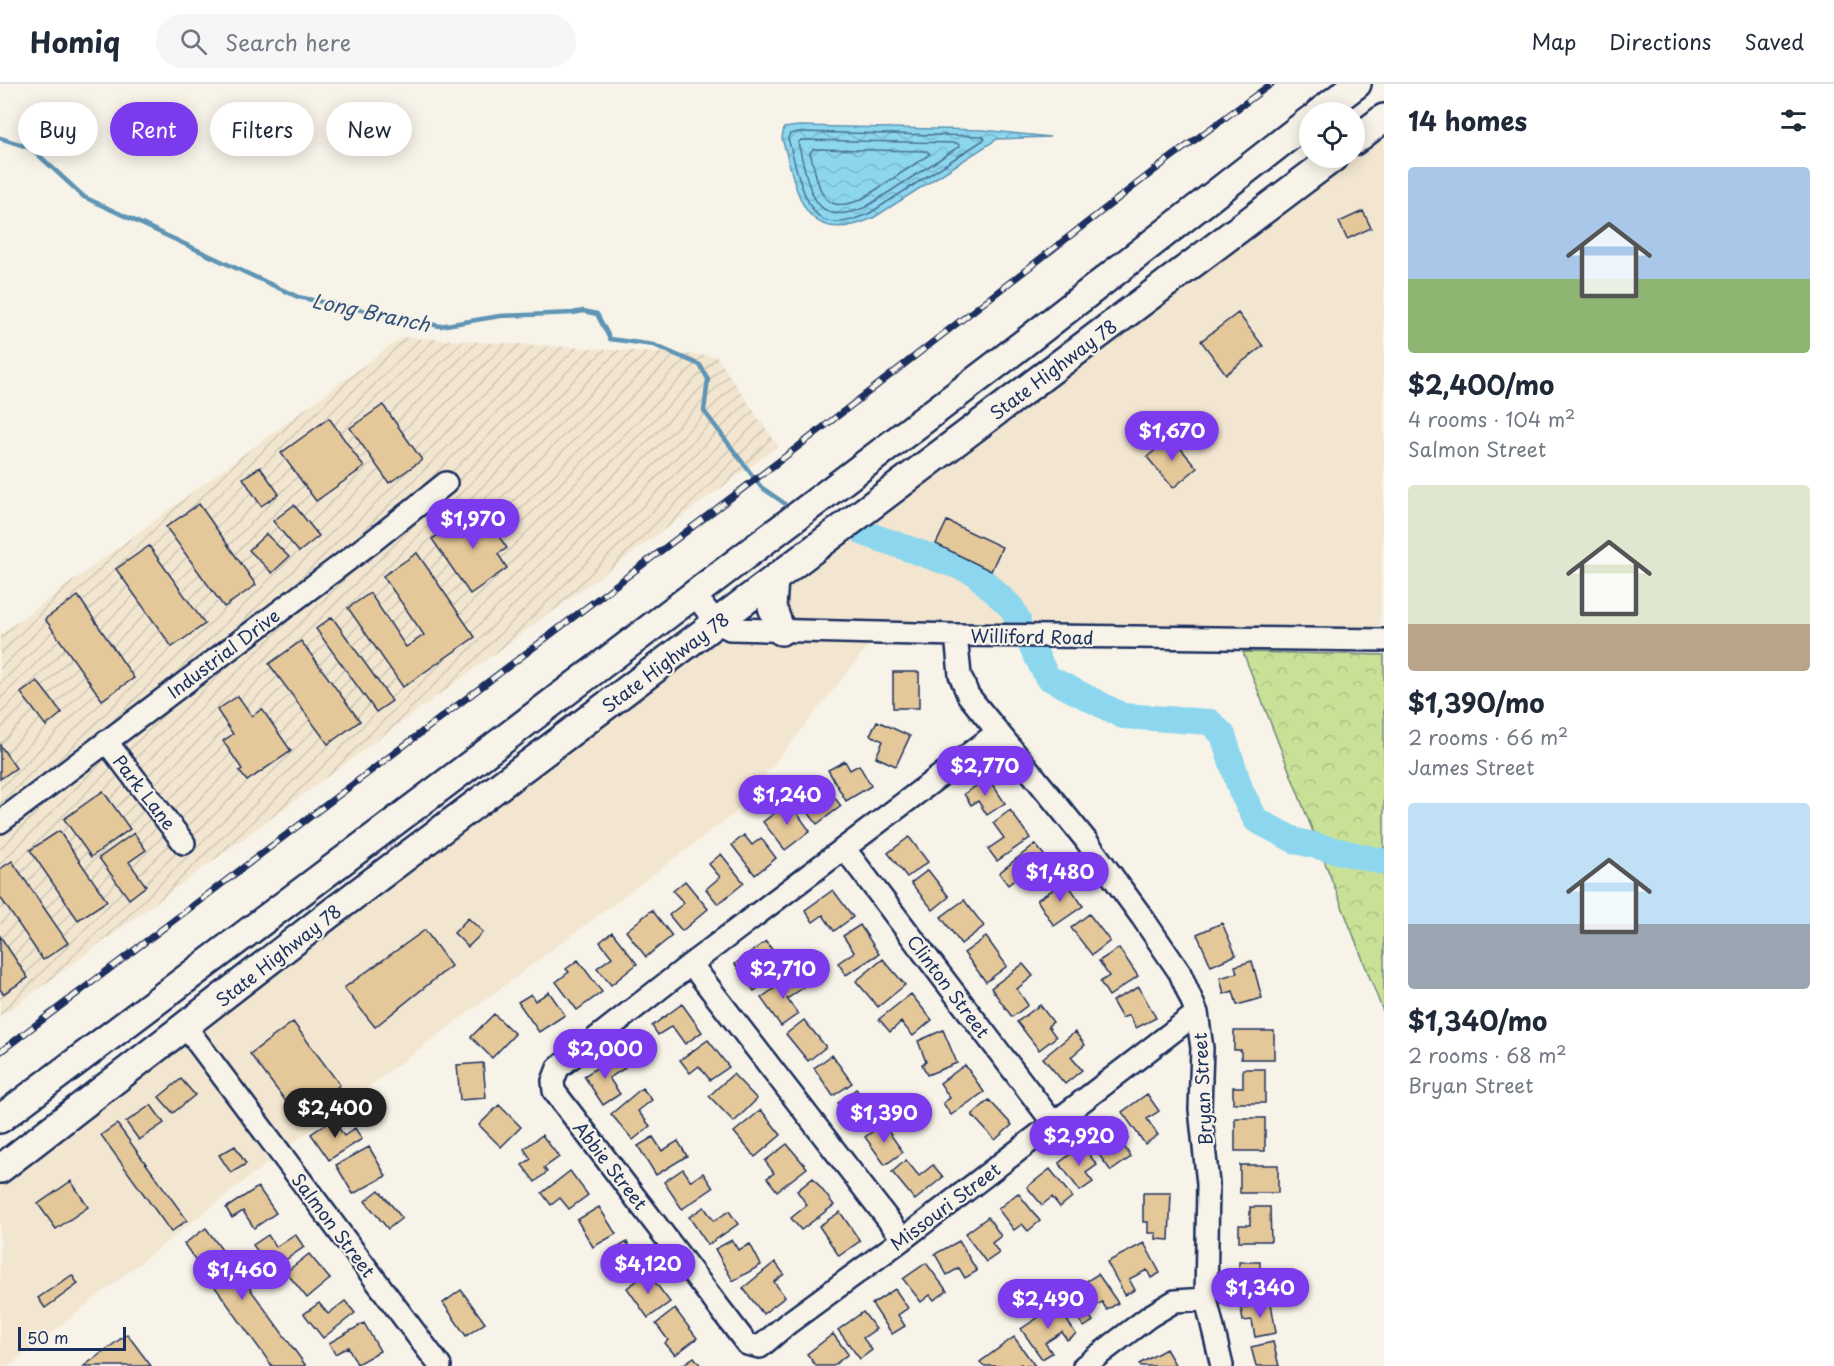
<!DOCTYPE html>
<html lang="en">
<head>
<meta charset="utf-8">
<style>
	:root { --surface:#fff; --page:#f6f6f7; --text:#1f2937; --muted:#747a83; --line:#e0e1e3; --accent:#7c3aed }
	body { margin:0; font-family:"Playpen Sans",sans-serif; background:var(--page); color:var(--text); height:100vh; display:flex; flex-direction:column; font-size:22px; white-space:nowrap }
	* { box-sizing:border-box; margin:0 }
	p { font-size:20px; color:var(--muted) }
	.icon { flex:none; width:33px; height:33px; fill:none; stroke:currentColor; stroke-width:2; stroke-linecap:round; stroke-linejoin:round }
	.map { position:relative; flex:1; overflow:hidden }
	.details { display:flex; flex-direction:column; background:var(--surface); width:450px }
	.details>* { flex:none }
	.guide { position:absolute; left:18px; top:18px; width:570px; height:54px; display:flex; gap:12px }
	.controls { position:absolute; left:1299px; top:18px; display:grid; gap:12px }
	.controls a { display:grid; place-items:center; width:66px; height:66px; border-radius:50%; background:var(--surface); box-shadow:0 3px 15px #0003; font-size:30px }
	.scale { position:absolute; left:18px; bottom:15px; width:108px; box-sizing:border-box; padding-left:6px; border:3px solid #1b2f5e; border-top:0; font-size:16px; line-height:21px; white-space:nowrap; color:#1b2f5e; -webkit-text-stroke:4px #f7f3e8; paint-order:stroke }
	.price { position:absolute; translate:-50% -51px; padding:0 14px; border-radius:21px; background:var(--accent); color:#fff; font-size:20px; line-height:39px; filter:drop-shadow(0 2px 3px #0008) }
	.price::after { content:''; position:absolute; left:50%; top:36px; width:18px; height:14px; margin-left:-9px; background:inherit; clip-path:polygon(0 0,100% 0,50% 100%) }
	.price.selected { background:#222; color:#fff }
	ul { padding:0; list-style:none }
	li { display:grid; align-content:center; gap:12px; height:318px; padding:0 24px }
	li span { display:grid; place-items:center; height:186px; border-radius:6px; color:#555 }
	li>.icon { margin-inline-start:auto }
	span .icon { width:108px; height:108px; fill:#fffc; stroke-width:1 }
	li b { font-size:26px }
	h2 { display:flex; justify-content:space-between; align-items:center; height:72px; padding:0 24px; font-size:26px }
	.chip { padding:0 21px; border-radius:27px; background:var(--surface); box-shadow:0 3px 15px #0003; font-size:21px; line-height:54px }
	.chip.selected { background:var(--accent); color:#fff }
	header { display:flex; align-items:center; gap:36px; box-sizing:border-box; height:84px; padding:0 30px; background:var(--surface); border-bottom:2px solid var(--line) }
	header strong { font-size:28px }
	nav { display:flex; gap:33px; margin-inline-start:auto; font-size:21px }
	.search { width:420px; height:54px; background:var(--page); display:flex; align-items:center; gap:15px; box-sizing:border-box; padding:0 21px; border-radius:33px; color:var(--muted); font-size:22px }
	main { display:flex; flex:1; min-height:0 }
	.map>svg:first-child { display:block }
	.built { fill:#f2e6d0 }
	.industrial { fill:url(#industrial-furrows) }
	.park { fill:url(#park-crowns); stroke:#72887a; stroke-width:1.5 }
	.water { fill:url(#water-waves); stroke:#5f94b4; stroke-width:1.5 }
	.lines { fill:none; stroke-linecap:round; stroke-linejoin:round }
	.shore { stroke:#497298; stroke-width:1.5 }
	.stream { stroke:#5f94b4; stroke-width:4.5 }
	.river { stroke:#8dd7ee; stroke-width:26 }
	.building { fill:#e5c899; stroke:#1b2f5e; stroke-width:1.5 }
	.minor-casing { stroke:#1b2f5e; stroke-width:26 }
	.major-casing { stroke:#1b2f5e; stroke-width:32 }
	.minor { stroke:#f7f3e8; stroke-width:21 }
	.major { stroke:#f7f3e8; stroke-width:27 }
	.rail-casing { stroke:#1b2f5e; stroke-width:7 }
	.rail { stroke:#f7f3e8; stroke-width:4.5; stroke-dasharray:14; stroke-linecap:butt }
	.labels { text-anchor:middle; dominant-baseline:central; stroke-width:4.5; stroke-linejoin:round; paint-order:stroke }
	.street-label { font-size:18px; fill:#1b2f5e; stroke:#f7f3e8 }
	.water-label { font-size:20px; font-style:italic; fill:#32517b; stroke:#f7f3e8 }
</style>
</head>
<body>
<header>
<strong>Homiq</strong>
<div class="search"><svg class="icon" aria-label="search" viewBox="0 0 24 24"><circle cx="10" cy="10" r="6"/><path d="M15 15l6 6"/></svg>Search here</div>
<nav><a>Map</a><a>Directions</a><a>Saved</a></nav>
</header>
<main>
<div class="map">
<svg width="1384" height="1282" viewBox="0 0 1384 1282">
	<defs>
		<pattern id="industrial-furrows" width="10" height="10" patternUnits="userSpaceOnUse" patternTransform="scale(1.5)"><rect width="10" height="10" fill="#f2e6d0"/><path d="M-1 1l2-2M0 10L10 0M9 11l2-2" fill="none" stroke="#cfc6b5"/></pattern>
		<pattern id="park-crowns" width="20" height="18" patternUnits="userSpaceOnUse" patternTransform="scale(1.5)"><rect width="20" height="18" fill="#c9e197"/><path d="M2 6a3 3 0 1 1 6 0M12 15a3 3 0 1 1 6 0" fill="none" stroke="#acc185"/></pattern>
		<pattern id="water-waves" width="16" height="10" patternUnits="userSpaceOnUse" patternTransform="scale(1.5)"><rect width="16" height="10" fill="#8dd7ee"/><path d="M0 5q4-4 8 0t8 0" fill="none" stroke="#79b9ce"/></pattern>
	</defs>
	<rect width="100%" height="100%" fill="#f7f3e8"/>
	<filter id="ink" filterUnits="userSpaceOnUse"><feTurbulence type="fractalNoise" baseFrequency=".0167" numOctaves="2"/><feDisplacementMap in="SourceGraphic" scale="12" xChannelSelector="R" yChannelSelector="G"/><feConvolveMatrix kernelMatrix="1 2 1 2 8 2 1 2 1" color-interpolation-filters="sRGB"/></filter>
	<g filter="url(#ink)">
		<path class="built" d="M1384,47V402L1380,544L805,540L782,529V504L1349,74H1354L1355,69Z
			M741,553L873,556L734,730L280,1069L9,1282H0V1099L700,567L719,557Z"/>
		<path class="industrial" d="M402,253L716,272L778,362L0,933V551Z"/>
		<path class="park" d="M1243,568L1384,571V930Z"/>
		<path class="water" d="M799,42L983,46L1050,53L997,55L873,134C801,166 798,107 782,54L784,44Z"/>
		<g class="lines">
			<path class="shore" d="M799,48L982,52L985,55L870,129C856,135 834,144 820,133C803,121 794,75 788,54L790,50Z
				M801,56L957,59L960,62L866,123C810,147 810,101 798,59Z
				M813,65L927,67L930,70L862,115C819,134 820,102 810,69Z"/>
			<path class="stream" d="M0,54L31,64L84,113L298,213L440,242L500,232L573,229L583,227L597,230L610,255L654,261L700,281L708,295L704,327L761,403L784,419"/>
			<path class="river" d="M864,449L974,488L1012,524L1018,536
				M1031,561L1047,593L1123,632L1210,638L1223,651L1241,707L1256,736L1296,757L1384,778"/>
		</g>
		<path class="building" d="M1363,127L1371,144L1347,155L1339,138Z
			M1238,229L1263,262L1226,290L1201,257Z
			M383,321L422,376L389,399L350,344Z
			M329,334L364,383L316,417L281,369Z
			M1171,353L1197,384L1173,404L1147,373Z
			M260,383L279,410L261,422L243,394Z
			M199,420L256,501L224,523L166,443Z
			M294,421L319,452L299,468L273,437Z
			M479,424L507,464L498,470L507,484L470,510L432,455Z
			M947,437L1002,463L991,487L936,460Z
			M266,450L289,473L272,489L249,466Z
			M149,462L205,540L172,563L116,485Z
			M417,469L475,553L403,603L348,524L370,509L406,563L424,551L383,492Z
			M78,512L134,594L102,616L45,535Z
			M332,533L392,617L376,628L316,545Z
			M301,557L360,637L328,660L269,580Z
			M893,588H919V624H893Z
			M37,597L62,629L46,642L21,609Z
			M238,612L252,632L262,625L291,667L247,697L239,687L242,685L223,657L233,650L217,626Z
			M877,637L910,652L896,682L876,673L883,657L870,651Z
			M0,661L16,684L0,695Z
			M845,677L850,686L859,681L871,702L846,717L828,686Z
			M819,693L841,722L817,740L795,711Z
			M988,694L1005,719L987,731L978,717L971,721L964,710Z
			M103,707L130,745L91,773L64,735Z
			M789,718L810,747L785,766L763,738Z
			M1010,726L1030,754L997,777L988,765L1004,754L993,739Z
			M59,747L107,817L78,836L30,766Z
			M134,749L146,766L129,778L146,802L129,815L99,774Z
			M744,751L752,761L761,754L776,774L755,791L732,761Z
			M909,753L928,778L907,793L888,769Z
			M1035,760L1056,786L1042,797L1031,783L1008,801L999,789Z
			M721,770L744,799L718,820L706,805L720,793L709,780Z
			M12,777L68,859L43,876L0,813V785Z
			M928,786L949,813L933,826L911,799Z
			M685,797L708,825L682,847L669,831L684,819L673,807Z
			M1066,797L1083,822L1054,842L1037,816Z
			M833,806L853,833L834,847L823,831L813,838L805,826Z
			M964,816L984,842L961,860L941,833Z
			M652,826L672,852L646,873L626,847Z
			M1089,830L1110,857L1092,871L1071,844Z
			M468,834L483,848L468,863L454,849Z
			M1222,839L1236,871L1211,882L1197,850Z
			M860,841L879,870L846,891L838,879L854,868L843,852Z
			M425,846L451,882L375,943L344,904Z
			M612,848L637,880L611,901L597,884L612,873L600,858Z
			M0,852L28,894L3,910L0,905Z
			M986,853L1007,882L986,898L964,869Z
			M766,857L777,873L763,883L772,894L754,907L735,880Z
			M1119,864L1138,892L1109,912L1100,898L1109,892L1099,877Z
			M883,875L905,901L878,923L856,897Z
			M578,876L602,908L577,926L556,898L569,888L566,885Z
			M1252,877L1262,914L1237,921L1233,907L1224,910L1220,894L1237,889L1235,882Z
			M1023,880L1033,892L1017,905L1028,921L1012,933L991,904Z
			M794,890L804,903L787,915L798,930L781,942L761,914Z
			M1139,903L1156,934L1136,944L1129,931L1122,934L1112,917Z
			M549,908L565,931L539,948L518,918L531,910L535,917Z
			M911,910L932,936L913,952L901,938L890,948L879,935Z
			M682,920L702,948L685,960L672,942L658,951L652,942Z
			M1040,921L1053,938L1048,942L1056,953L1039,966L1017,938Z
			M494,930L515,950L492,974L471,953Z
			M804,936L826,963L808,977L786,950Z
			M293,938L340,1001L297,1032L250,970Z
			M943,946L957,979L927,991L922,980L926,978L918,957Z
			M1234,947H1274V975H1241V966H1234Z
			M1075,948L1085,961L1071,973L1082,986L1065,1000L1043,974Z
			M708,956L729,983L710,996L699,982L690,989L680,976Z
			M617,971L625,984L609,994L620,1010L603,1021L584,992Z
			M832,971L852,999L833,1012L814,984Z
			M483,979L486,1014L460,1016L457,981Z
			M965,981L984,1008L951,1031L943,1019L950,1014L940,999Z
			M1243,985H1265V1019H1233V1003H1243Z
			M733,990L757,1015L734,1038L709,1012Z
			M181,995L195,1011L173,1029L159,1013Z
			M642,1004L652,1016L638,1027L650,1042L633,1056L611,1030Z
			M856,1005L878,1032L861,1046L838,1019Z
			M1147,1010L1159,1027L1147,1035L1158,1051L1145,1060L1122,1028Z
			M989,1016L1012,1041L995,1056L972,1031Z
			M151,1021L164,1039L139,1056L126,1038Z
			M499,1021L521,1043L501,1063L479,1041Z
			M761,1026L781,1051L755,1073L734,1048Z
			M1235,1034H1265V1067H1235Z
			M333,1035L344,1052L355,1044L362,1055L329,1076L311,1050Z
			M1114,1037L1128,1055L1122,1059L1131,1073L1111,1087L1088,1056Z
			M117,1040L187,1136L171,1148L101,1051Z
			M883,1040L903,1068L885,1081L865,1053Z
			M542,1051L559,1073L544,1084L547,1088L535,1098L522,1081L531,1075L524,1065Z
			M653,1053L662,1067L678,1057L687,1072L656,1091L638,1062Z
			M787,1060L807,1084L777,1107L767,1094L774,1089L765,1077Z
			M1082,1061L1097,1081L1086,1089L1093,1098L1080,1107L1059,1079Z
			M235,1062L246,1080L231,1089L219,1071Z
			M369,1063L386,1092L353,1110L336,1081Z
			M906,1076L919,1092L933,1081L943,1093L915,1116L892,1088Z
			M1240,1081H1278V1109H1240Z
			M683,1085L691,1097L703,1089L713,1104L682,1125L664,1098Z
			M1050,1085L1072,1113L1060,1123L1052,1113L1042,1121L1027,1103Z
			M570,1087L588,1111L569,1125L560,1114L551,1121L542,1109Z
			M813,1094L834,1121L801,1146L791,1134L807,1121L797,1107Z
			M71,1097L88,1123L56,1145L38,1120Z
			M258,1103L276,1129L254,1144L243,1127L232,1134L226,1124Z
			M379,1106L402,1134L388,1145L365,1117Z
			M1018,1109L1040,1137L1028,1147L1022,1140L1014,1146L998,1125Z
			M1143,1109H1171L1169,1156L1156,1155V1149H1148V1138H1143Z
			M599,1123L616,1150L593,1163L577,1136Z
			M704,1123L714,1137L729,1127L738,1140L708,1161L689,1133Z
			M1250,1123H1270L1271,1157H1239V1141H1250Z
			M840,1128L860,1157L839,1172L819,1142Z
			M988,1133L1001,1152L992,1159L999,1169L986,1178L965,1150Z
			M206,1144L306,1282H272L184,1160Z
			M295,1150L304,1163L271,1186L253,1161L268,1151L276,1163Z
			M732,1156L738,1166L750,1160L761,1181L733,1197L715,1165Z
			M959,1157L977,1187L965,1194L959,1184L947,1191L935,1170Z
			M627,1158L643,1184L623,1196L607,1170Z
			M1144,1159L1160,1189L1151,1194L1147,1186L1129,1195L1135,1206L1125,1211L1107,1178Z
			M309,1170L330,1195L307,1214L286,1188Z
			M775,1178L784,1190L774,1198L785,1213L763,1230L743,1204Z
			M1239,1178H1260V1212H1239Z
			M926,1179L947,1207L934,1216L930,1211L921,1218L903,1195Z
			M648,1189L670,1218L648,1234L627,1204Z
			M1098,1190L1118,1219L1107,1226L1102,1218L1087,1228L1093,1237L1084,1243L1063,1212Z
			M72,1191L78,1200L45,1224L38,1214Z
			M895,1205L908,1224L898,1231L905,1242L892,1250L872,1220Z
			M461,1206L485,1239L466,1252L443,1219Z
			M345,1217L355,1229L323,1254L304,1230L319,1219L328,1230Z
			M1271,1219L1276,1249L1255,1253L1252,1236L1243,1237L1241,1224Z
			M1057,1221L1076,1250L1067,1256L1062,1248L1045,1259L1052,1269L1042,1275L1021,1245Z
			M675,1225L697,1254L675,1271L665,1259L668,1256L656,1240Z
			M863,1228L876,1245L863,1254L872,1266L860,1275L838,1246Z
			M364,1239L380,1267L357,1280L348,1263L335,1270L329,1259Z
			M127,1250L151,1282H84Z
			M833,1250L848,1270L833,1282H816L807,1270Z
			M1014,1253L1035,1282H1022L1021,1280L1017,1282H983L980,1278Z
			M1273,1258L1279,1282H1256L1251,1263Z
			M1166,1265L1176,1282H1141L1139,1280Z
			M694,1273L701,1282H681Z"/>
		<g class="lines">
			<defs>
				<path id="minor" d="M694,510L716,538L730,545L956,551L1384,556
					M956,551L960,591L968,611L1085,755L1142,833L1180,889L1197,929L1202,964L1200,1025L1208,1100L1206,1215L1222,1282
					M998,648L691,880L558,984L553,997L554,1007L747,1260L760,1263L787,1240L903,1155L1197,929
					M106,657L184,759
					M0,738L373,457L446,399
					M844,764L1054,1040
					M691,880L903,1155
					M185,942L440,1282
					M1084,1282L1150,1232L1175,1217L1206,1215"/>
				<path id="major" d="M1320,28L1357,0
					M1354,57L1384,34
					M774,495L772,523L781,547
					M0,1035L474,678L1001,277L1310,36
					M0,1085L327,832L1333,74"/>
			</defs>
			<use href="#minor" class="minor-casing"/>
			<use href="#major" class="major-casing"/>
			<use href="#minor" class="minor"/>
			<use href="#major" class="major"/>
			<defs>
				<path id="rail" d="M0,968L786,372L1169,75L1271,0"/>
			</defs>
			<use href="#rail" class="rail-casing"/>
			<use href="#rail" class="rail"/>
		</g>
	</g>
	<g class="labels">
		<g class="street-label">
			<text transform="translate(1053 285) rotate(-37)">State Highway 78</text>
			<text transform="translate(1032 552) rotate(1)">Williford Road</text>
			<text transform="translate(223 569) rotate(-37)">Industrial Drive</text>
			<text transform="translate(665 578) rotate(-37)">State Highway 78</text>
			<text transform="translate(145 708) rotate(52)">Park Lane</text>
			<text transform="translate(278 871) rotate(-38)">State Highway 78</text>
			<text transform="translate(949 902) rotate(53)">Clinton Street</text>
			<text transform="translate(1202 1005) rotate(-93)">Bryan Street</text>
			<text transform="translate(611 1081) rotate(52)">Abbie Street</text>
			<text transform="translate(945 1122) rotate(-37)">Missouri Street</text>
			<text transform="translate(334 1141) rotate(53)">Salmon Street</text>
		</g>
		<g class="water-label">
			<text transform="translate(371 228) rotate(12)">Long Branch</text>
		</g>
	</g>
</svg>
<div class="controls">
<a><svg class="icon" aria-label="locate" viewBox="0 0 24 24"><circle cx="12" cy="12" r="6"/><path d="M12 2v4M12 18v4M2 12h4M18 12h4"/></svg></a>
</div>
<div class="scale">50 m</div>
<b class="price" style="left:1172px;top:378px">$1,670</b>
<b class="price" style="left:473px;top:466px">$1,970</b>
<b class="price" style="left:985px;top:713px">$2,770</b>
<b class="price" style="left:787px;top:742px">$1,240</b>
<b class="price" style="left:1060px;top:819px">$1,480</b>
<b class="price" style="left:783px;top:916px">$2,710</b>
<b class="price" style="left:605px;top:996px">$2,000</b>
<b class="price selected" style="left:335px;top:1055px">$2,400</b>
<b class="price" style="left:884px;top:1060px">$1,390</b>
<b class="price" style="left:1079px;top:1083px">$2,920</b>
<b class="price" style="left:648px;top:1211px">$4,120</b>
<b class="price" style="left:242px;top:1217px">$1,460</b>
<b class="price" style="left:1260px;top:1235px">$1,340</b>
<b class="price" style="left:1048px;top:1246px">$2,490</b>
<div class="guide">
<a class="chip">Buy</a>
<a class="chip selected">Rent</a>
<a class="chip">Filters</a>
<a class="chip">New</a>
</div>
</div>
<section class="details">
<h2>14 homes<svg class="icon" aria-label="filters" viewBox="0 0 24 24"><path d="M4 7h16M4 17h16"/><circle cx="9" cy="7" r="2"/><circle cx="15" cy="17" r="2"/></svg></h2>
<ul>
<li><span style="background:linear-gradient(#a9c7e8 60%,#8fb573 0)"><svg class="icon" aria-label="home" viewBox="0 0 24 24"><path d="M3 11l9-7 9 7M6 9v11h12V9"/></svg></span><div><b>$2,400/mo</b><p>4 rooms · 104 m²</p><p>Salmon Street</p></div></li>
<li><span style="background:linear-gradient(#dfe7d0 75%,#b9a48a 0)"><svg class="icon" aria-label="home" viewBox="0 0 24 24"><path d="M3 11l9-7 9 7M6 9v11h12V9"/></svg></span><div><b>$1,390/mo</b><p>2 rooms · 66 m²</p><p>James Street</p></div></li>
<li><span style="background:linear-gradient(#bfe0f5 65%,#9aa5b1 0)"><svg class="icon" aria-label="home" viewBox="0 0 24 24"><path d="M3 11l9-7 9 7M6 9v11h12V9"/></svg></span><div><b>$1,340/mo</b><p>2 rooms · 68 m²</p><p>Bryan Street</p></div></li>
</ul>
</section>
</main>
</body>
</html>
